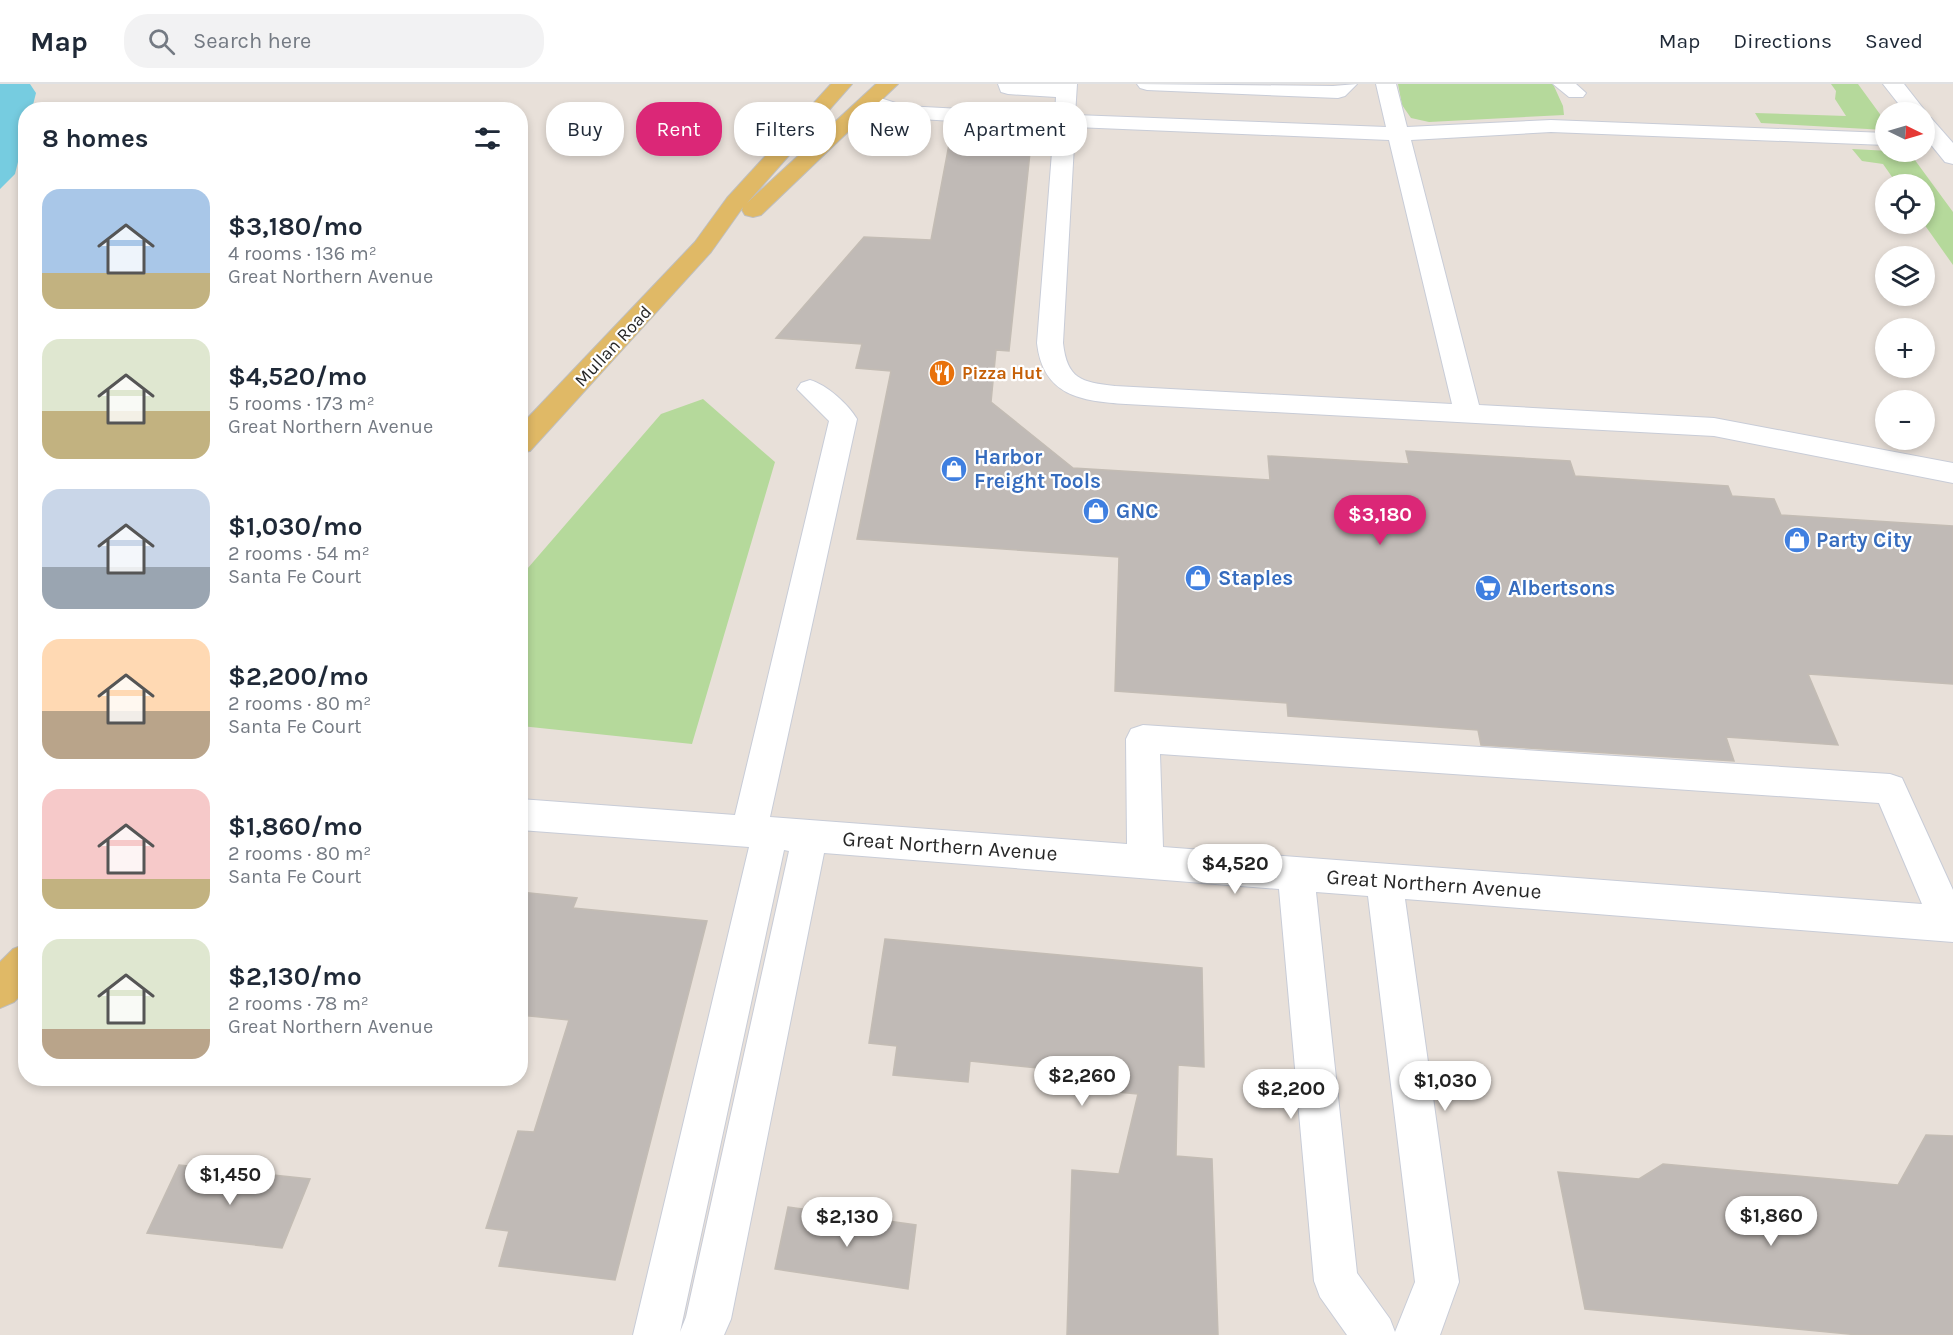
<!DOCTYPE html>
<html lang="en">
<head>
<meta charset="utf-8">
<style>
	:root { --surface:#fff; --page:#f2f2f3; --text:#1f2937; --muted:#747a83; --line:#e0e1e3; --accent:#db2777 }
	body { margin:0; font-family:Karla,sans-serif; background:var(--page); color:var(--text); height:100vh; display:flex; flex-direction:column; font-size:22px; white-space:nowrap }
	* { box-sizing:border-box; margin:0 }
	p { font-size:20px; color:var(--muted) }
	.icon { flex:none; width:33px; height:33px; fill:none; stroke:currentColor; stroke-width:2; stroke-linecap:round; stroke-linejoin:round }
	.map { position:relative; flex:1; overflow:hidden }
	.sheet { position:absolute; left:18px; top:18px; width:510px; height:984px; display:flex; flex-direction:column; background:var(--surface); border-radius:24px; box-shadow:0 3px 9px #0003 }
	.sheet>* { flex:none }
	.guide { position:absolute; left:546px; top:18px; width:570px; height:54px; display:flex; gap:12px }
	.needle { width:39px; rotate:95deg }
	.tools { position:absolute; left:1875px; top:18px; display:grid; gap:12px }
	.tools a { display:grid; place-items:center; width:60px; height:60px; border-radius:50%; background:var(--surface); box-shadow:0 3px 9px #0003; font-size:30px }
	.price { position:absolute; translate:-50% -51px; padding:0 14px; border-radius:21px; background:#fff; color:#222; font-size:20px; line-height:39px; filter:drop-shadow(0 2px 3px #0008) }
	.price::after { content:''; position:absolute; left:50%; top:36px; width:18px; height:14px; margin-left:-9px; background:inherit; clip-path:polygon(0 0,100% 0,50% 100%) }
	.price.on { background:var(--accent); color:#fff }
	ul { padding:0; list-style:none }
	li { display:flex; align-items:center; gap:18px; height:150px; padding:0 24px }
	li span { display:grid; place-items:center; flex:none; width:168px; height:120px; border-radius:18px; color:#555 }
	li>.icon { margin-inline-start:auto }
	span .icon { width:72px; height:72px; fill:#fffc; stroke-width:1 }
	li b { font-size:26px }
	h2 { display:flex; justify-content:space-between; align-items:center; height:72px; padding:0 24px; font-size:26px }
	.tag { padding:0 21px; border-radius:24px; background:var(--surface); box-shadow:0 3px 9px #0003; font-size:21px; line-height:54px }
	.tag.on { background:var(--accent); color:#fff }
	header { display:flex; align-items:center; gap:36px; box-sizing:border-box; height:84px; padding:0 30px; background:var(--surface); border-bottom:2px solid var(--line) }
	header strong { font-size:28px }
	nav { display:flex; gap:33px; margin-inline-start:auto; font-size:21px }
	.search { width:420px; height:54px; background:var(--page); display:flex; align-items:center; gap:15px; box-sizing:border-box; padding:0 21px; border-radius:24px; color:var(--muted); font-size:22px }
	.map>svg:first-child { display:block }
	.green { fill:#b5d99b }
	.water { fill:#76cce0 }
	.building { fill:#c0bab6; stroke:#c3bcb4; stroke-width:1.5 }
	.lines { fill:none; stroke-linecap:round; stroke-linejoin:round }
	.minor-casing { stroke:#c8ccd7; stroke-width:2 }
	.major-casing { stroke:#bebebe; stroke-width:2 }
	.minor { fill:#fff; fill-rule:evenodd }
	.major { fill:#e0b966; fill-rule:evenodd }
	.labels { text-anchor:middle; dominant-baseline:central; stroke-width:4.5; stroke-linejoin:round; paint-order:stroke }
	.far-street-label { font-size:18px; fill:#272727; stroke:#fff }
	.far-food-label { font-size:18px; font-weight:bold; fill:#c56008; stroke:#fff; text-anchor:start }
	.shop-label { font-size:21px; font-weight:bold; fill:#366cbe; stroke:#fff; text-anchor:start }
	.street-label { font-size:21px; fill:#272727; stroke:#fff }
</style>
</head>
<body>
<header>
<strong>Map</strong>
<div class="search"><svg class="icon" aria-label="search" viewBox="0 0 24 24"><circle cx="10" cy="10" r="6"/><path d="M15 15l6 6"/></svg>Search here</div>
<nav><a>Map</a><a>Directions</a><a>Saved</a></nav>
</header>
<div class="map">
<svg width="1953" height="1251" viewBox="0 0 1953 1251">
	<rect width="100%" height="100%" fill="#e8e0d9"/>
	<path class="green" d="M1398,0H1553L1563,22L1564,31L1429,38L1411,34L1402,21Z
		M1831,0H1858L1885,37V46L1761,39L1755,29L1846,32L1835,15L1836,7Z
		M1852,65L1909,68L1953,128V181L1924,140V100H1897L1883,80L1862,77Z
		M703,315L775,378L692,660L521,642V492L661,330Z"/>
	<path class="water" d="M0,0H30L36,9L32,25L26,26L25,50L15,90L0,105Z"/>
	<path class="building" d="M950,55L1031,59L1009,267L996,266L991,318L1073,384L1270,396L1268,372L1409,380L1406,367L1570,377L1575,392L1728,402L1732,412L1774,415L1781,431L1953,442V600L1808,590L1838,661L1726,653L1734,677L1481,661L1478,646L1288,632L1287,619L1115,607L1119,473L857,455L891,287L856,284L862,260L776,254L864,153L931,156Z
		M520,808L577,814L573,824L707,837L615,1196L499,1182L509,1147L486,1144L518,1047L534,1048L569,936L520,931Z
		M885,855L1202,884L1204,983L1178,981L1176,1072L1212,1075L1218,1251H1067L1072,1086L1119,1090L1138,1010L1096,1006V990L970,977L968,998L893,991L897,962L869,959Z
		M1926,1051L1953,1052V1251H1859L1585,1225L1558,1088L1639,1095L1663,1080L1898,1101Z
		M179,1081L310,1095L282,1164L147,1149Z
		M788,1123L916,1141L908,1205L775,1185Z"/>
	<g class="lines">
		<defs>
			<path id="minor" d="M998,0H1077L1075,31L1386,43L1376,0H1396L1407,43L1551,36L1886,49V61L1551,48L1411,56L1479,321L1714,334L1953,379V399L1714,352L1126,320C1081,317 1043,312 1037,259L1054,43L902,34L864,21L861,17L864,13L871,11L905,22L1055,30L1056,13L1008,10L1001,8ZM1075,43L1389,56L1452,320L1115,302C1081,298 1067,295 1063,259Z
				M1137,0L1333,2L1357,0L1345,12L1338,14L1147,6L1140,4Z
				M1553,0H1576L1586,9L1583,13H1569Z
				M1883,0H1904L1926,28L1924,31V28H1905Z
				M1924,32L1931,34L1953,59V80L1945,78L1924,52Z
				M810,296C827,301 848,320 857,335L770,733L1127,760L1126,655L1131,645L1143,641L1890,690L1902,694L1953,806V858L1405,815L1459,1198L1440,1251H1347L1320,1213L1314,1197L1279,805L824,769L731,1235L724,1251H633L749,763L520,746V715L735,731L829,337L797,305L801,299ZM1160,670L1879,719L1922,820L1163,763ZM784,766L789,767L686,1233L680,1248ZM1316,808L1368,812L1415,1198L1395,1248L1390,1235L1357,1189Z"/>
			<path id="major" d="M831,0H852L747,119L876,0H898L761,131L753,133L745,131L742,126L743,123L711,168L530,367L520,369V342L695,158L727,114Z
				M26,860V906L14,918L0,924V878L13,865Z"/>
		</defs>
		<use href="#minor" class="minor-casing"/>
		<use href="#major" class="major-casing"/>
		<use href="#minor" class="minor"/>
		<use href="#major" class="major"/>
	</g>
	<defs>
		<symbol id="restaurant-disc" viewBox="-11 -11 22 22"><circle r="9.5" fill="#e8710a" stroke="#fff"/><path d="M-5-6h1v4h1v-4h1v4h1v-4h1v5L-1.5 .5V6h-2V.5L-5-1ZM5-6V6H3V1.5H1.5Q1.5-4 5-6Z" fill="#fff"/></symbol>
		<symbol id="shop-disc" viewBox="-11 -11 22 22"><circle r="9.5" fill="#3f7fe0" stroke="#fff"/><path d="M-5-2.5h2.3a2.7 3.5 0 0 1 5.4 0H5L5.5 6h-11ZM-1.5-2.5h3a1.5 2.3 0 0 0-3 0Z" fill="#fff"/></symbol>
		<symbol id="supermarket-disc" viewBox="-11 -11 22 22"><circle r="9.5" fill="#3f7fe0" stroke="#fff"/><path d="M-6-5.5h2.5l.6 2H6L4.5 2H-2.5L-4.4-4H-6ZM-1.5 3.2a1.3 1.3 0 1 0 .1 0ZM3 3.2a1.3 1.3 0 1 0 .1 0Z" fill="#fff"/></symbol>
	</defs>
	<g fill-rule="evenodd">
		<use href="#restaurant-disc" x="927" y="274" width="30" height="30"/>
		<use href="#shop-disc" x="939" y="370" width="30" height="30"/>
		<use href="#shop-disc" x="1081" y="412" width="30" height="30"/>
		<use href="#shop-disc" x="1782" y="441" width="30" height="30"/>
		<use href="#shop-disc" x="1183" y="479" width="30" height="30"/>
		<use href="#supermarket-disc" x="1473" y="489" width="30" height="30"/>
	</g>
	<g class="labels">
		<g class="far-street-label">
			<text transform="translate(613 262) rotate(-47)">Mullan Road</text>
		</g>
		<g class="far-food-label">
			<text x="962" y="289">Pizza Hut</text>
		</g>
		<g class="shop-label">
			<text x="974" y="373">Harbor<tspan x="974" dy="24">Freight Tools</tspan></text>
			<text x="1116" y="427">GNC</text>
			<text x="1816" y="456">Party City</text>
			<text x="1218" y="494">Staples</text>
			<text x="1508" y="504">Albertsons</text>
		</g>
		<g class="street-label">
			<text transform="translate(950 762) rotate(4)">Great Northern Avenue</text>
			<text transform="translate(1434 800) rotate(4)">Great Northern Avenue</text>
		</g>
	</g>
</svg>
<div class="tools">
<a><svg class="needle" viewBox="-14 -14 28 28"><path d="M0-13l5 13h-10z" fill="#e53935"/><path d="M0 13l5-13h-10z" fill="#747a83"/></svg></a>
<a><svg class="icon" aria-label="locate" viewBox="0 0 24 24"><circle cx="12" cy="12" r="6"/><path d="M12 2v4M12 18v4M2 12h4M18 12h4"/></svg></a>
<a><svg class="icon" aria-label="layers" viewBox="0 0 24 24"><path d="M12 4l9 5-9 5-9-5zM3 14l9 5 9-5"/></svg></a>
<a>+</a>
<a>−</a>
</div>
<b class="price on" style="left:1380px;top:462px">$3,180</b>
<b class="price" style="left:1235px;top:811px">$4,520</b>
<b class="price" style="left:1082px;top:1023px">$2,260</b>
<b class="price" style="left:1445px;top:1028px">$1,030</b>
<b class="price" style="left:1291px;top:1036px">$2,200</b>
<b class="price" style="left:230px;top:1122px">$1,450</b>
<b class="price" style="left:1771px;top:1163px">$1,860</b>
<b class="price" style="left:847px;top:1164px">$2,130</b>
<div class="guide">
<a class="tag">Buy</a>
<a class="tag on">Rent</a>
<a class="tag">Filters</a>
<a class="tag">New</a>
<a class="tag">Apartment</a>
</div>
<section class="sheet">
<h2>8 homes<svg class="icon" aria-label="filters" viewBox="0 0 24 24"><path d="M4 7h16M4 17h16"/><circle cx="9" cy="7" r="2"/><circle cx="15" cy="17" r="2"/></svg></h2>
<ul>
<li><span style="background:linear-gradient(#a9c7e8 70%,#c2b280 0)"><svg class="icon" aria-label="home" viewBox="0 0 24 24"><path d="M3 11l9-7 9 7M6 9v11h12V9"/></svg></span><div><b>$3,180/mo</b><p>4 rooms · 136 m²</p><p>Great Northern Avenue</p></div></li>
<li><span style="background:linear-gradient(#dfe7d0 60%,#c2b280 0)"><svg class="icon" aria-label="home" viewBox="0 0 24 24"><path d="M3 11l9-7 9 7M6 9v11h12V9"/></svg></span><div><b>$4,520/mo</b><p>5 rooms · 173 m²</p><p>Great Northern Avenue</p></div></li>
<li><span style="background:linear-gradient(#c9d6e8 65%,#9aa5b1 0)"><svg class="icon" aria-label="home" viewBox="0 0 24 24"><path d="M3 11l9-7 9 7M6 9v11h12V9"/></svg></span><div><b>$1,030/mo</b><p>2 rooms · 54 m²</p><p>Santa Fe Court</p></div></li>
<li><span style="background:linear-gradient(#ffd9b3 60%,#b9a48a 0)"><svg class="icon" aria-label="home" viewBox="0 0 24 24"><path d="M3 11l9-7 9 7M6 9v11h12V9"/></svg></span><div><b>$2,200/mo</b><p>2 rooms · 80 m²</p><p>Santa Fe Court</p></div></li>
<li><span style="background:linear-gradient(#f6c9c9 75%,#c2b280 0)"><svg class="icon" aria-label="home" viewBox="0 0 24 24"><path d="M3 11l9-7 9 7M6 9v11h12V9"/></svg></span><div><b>$1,860/mo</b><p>2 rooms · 80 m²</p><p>Santa Fe Court</p></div></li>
<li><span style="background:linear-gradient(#dfe7d0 75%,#b9a48a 0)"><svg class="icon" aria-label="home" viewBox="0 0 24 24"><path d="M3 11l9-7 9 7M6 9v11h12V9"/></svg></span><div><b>$2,130/mo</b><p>2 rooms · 78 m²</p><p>Great Northern Avenue</p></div></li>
</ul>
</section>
</div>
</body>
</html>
